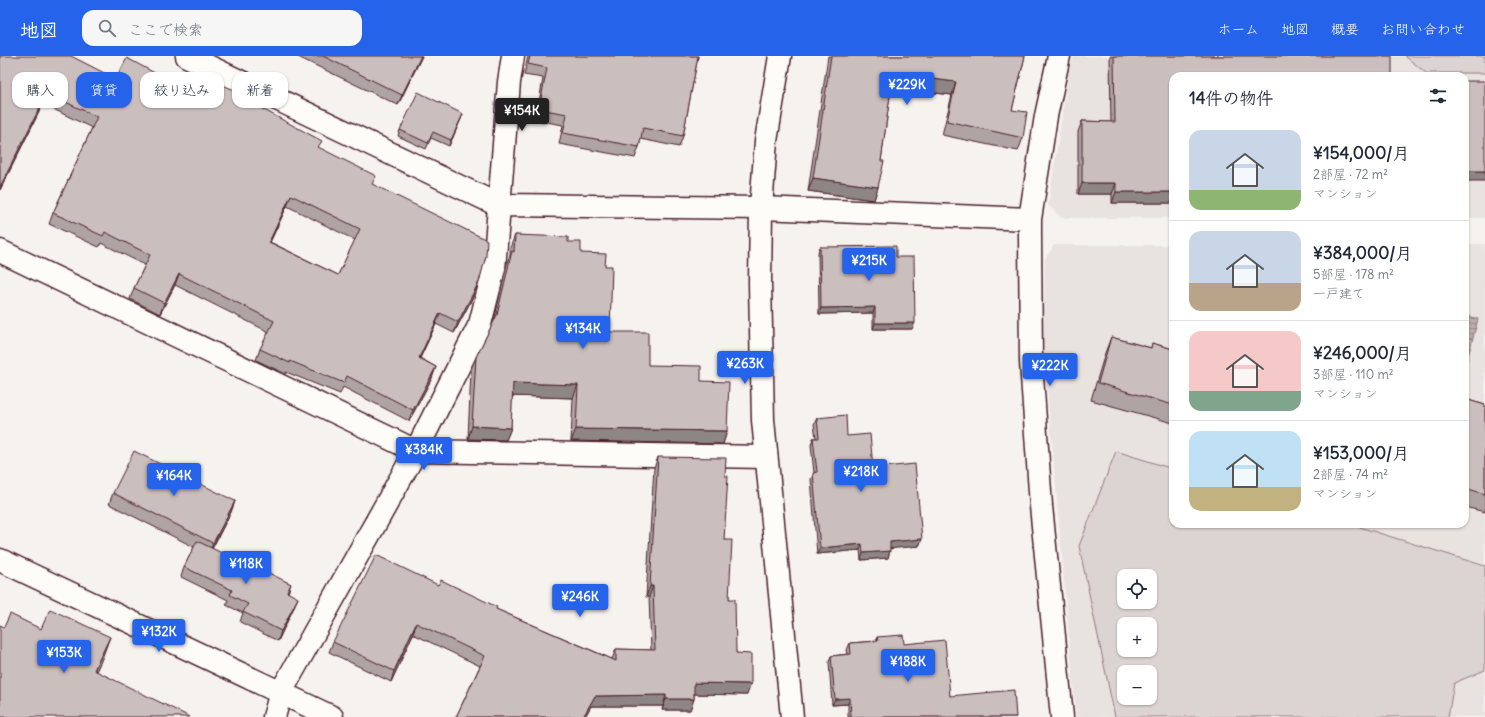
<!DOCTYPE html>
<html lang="ja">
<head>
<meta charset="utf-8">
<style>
	:root { --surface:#fff; --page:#f6f6f7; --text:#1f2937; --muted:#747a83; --line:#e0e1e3; --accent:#2563eb }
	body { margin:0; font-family:Delius,"Klee One",sans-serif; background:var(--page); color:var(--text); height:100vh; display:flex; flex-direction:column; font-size:15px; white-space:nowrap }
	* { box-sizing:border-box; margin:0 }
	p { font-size:13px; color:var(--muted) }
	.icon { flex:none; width:22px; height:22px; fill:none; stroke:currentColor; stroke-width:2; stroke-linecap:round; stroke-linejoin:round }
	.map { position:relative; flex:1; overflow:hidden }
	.sheet { position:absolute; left:1169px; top:16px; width:300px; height:456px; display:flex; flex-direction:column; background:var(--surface); border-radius:12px; box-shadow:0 1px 3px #0004 }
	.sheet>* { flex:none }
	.top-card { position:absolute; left:12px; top:16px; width:380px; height:36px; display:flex; gap:8px }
	.fabs { position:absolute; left:1117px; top:513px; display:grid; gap:8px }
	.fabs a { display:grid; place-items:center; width:40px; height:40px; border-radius:8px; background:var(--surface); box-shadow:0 1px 3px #0004; font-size:20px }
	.price { position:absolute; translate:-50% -34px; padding:0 9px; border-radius:4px; background:var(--accent); color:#fff; font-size:13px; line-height:26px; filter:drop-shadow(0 1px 2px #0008) }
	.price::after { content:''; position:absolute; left:50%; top:24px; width:12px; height:9px; margin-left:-6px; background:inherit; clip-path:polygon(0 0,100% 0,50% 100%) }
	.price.current { background:#222; color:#fff }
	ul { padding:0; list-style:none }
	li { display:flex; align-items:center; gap:12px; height:100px; padding:0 20px }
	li+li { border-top:1px solid var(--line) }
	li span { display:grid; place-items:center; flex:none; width:112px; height:80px; border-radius:12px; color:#555 }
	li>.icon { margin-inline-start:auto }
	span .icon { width:48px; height:48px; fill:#fffc; stroke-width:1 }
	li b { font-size:17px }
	h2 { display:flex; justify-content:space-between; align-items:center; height:48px; padding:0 20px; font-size:17px }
	.tag { padding:0 14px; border-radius:12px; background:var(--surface); box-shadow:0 1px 3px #0004; font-size:14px; line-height:36px }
	.tag.current { background:var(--accent); color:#fff }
	header { display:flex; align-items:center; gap:24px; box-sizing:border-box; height:56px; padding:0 20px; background:var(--accent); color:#fff }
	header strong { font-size:19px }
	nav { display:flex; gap:22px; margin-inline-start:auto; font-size:14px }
	.search { width:280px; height:36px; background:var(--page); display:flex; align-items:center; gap:10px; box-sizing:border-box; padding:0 14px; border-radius:12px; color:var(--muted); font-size:15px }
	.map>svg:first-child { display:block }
	.built { fill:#e9e3e0; fill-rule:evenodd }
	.pitch { fill:#dcd4d2; stroke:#937a7e; fill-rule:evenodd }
	.water { fill:url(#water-rules); stroke:#8e7378 }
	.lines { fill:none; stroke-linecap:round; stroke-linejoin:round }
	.street-casing { stroke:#4a1f2b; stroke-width:25 }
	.secondary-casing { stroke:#4a1f2b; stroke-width:25 }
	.street { stroke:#fdfcf7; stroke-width:22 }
	.secondary { stroke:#fdfcf7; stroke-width:22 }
	.wall { fill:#afa4a3; stroke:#4a1f2b; fill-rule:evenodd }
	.shaded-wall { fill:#8e8685; stroke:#4a1f2b }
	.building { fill:#cbbfbe; stroke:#4a1f2b; fill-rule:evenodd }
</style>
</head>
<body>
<header>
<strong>地図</strong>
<div class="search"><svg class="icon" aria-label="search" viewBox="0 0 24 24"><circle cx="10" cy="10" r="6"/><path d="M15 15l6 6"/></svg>ここで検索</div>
<nav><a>ホーム</a><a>地図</a><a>概要</a><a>お問い合わせ</a></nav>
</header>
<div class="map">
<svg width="1485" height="661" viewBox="0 0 1485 661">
	<defs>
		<pattern id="water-rules" width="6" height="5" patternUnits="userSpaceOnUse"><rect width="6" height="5" fill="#bbabac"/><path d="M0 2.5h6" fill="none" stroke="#9a8b8c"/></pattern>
	</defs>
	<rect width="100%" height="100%" fill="#f6f3ef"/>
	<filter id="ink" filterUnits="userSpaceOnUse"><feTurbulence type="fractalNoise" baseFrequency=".025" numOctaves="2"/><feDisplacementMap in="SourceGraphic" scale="8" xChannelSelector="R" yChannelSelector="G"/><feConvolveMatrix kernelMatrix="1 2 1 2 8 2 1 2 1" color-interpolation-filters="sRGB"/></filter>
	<g filter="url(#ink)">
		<path class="built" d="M1074,0H1485V162H1465V20H1173V162H1061L1048,149L1069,15Z
			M1465,188H1485V661H1076L1043,286L1045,203L1054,189H1173V468H1465ZM1124,520H1150V546H1124ZM1124,568H1150V594H1124ZM1124,616H1150V642H1124Z"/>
		<path class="pitch" d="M1405,0H1485V17H1426Z
			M1116,395L1173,413V468H1350L1485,510V614L1454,627L1448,661H1115L1079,490ZM1124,520H1150V546H1124ZM1124,568H1150V594H1124ZM1124,616H1150V642H1124Z"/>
		<path class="water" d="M1465,259L1478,263L1466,308H1465Z"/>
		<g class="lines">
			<defs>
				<path id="street" d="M187,0L498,149L761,152L1030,163
					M1059,0L1046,60L1030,163V178L1031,306L1041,450L1062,661
					M0,195L416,395L766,401
					M274,661L281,636L416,395L480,268L494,213L509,26L513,0"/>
				<path id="secondary" d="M780,0L766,85L761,152L760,227L763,364L792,661
					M0,504L332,661"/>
			</defs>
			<use href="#street" class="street-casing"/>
			<use href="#secondary" class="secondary-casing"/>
			<use href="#street" class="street"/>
			<use href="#secondary" class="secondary"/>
		</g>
		<path class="wall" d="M0,0L116,23L186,34L256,43L254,49L319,92L372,129L479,226L475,237L454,277L436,268L420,302L436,311L432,322L409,365L343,331L340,338L286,316V318L256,304L260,293L269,276L175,229L160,258L130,243L134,232L145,209L101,187L99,191L49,168L53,157L92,72L43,48L0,134ZM287,150L355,184L338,219L270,186Z
			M299,0H422L398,49L298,1Z
			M528,0H698L683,80L679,91L641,83L639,91L635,102L559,88L563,69L536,64L543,22L524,19Z
			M828,0H1025L1012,54L1023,82L1018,95L942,79L952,39L891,32L881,105L878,131L874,144L808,135Z
			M1110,0H1392L1173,20V147H1112V138H1078V76L1082,65L1111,66Z
			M461,63L449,90L431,82L426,93L398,80L400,74Z
			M515,179L568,186L581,197L605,210L610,276L648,309L701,325L727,375L723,388L571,385L573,342L512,340L511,372L506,384L468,383L471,313L476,301L494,265L507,207L510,199V192Z
			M820,191L896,201L912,273H873V257L819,258L818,196Z
			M1111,281L1151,292L1152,287L1173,293V367L1091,344L1105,297Z
			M1465,343L1485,349V456L1465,451Z
			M817,362L847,380L873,412L922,483L919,490L890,492L888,502L861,504L860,494L817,498L811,423L814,417L811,389L813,382H816L814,368Z
			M658,401L724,484L729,543L736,597L747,639L694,638V643L690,654H662L663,650H591L585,661H456L480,610L413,578L391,626L329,596L333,586L438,529L496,553L612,603L616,593L651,594L649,541H646L654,412Z
			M113,437L235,445L231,456L212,493L253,512L291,528L288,537L294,551L278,585L240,566L243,557L226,549L228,544L181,521L184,511L194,491L109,448Z
			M877,581L904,588L950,640L1016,661H848V648L832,649L829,606L831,600L848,598L847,594L850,587L876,585Z"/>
		<path class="shaded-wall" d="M421,0H422L398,49L402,39Z
			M893,18L956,26L952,39L888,31Z
			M47,37L43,48L0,134V131Z
			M463,58L461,63L449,90L451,84Z
			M1465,115H1485V125H1465Z
			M813,122L878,131L874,144L808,135Z
			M1082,127H1116L1112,138H1078Z
			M1116,136H1173V147H1112Z
			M291,139L287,150L265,197L269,186Z
			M179,218L175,229L160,258L164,247Z
			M479,226L475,237L454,277L458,266Z
			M875,251L873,257L819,258L821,252Z
			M440,257L436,268L415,313L419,302Z
			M875,267H915L912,273H873Z
			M436,311L432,322L409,365L413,354Z
			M513,327L578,329L573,342L509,340Z
			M472,370L511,372L506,384L468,383Z
			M576,373L727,375L723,388L571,385Z
			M235,445L231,456L209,498L213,487Z
			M922,483L919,490L887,493L890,486Z
			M862,488L860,494L817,498L820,492Z
			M890,495L888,502L861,504L863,497Z
			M650,530H653L649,541H646Z
			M298,542L294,551L278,585L281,575Z
			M416,567L413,578L391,626L394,615Z
			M110,581L101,605L86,637L94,614Z
			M694,627L751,628L747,639L690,638Z
			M666,639L663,650H591L585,661H583L595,640Z
			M850,642L848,648L832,649L835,643Z
			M666,643H694L690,654H662Z"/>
		<path class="building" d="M0,0H71L116,23L127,2L186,34L194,17L256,43L253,48L322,85L318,91L376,120L372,128L487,184L486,200L479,226L458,266L440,257L419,302L436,311L413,354L347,320L344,327L290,305V307L260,293L274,265L179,218L164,247L134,232L150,199L105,176L103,180L53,157L97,61L47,37L0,131ZM291,139L360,173L338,219L269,186Z
			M323,0H421L402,39Z
			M530,0H698L683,80L643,72L639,91L563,77L567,58L539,53L547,12L528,8Z
			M831,0H1025L1012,54L1027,56L1023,82L947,65L956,26L893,18L881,105H884L878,131L813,122Z
			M1114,0H1392V20H1173V136H1116V127H1082V65L1115,66Z
			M1465,25H1485V115H1465Z
			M418,36L463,58L451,84L433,76L428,87L400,74Z
			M515,179L568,181V186H581V197L606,198L605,210H612L610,276H648V309L701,310V325L729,326L727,375L576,373L578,329L513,327L511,372L472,370L476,301L497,259L512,195L514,196Z
			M896,190V201H914L915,267H875V251L821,252L820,191Z
			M1111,281L1151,292L1152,287L1173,293V349L1098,327Z
			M1465,343L1485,349V438L1465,432Z
			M846,359L847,380L870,378L873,412L915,408L922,483L890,486V495L863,497L862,488L820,492L813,417L817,416L813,382H819L817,362Z
			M134,395L235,445L213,487L113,437Z
			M658,401L726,402L725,420H728L724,484H732L729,543H735L736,597L751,598V628L694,627V643H666V639L595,640L583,661H456L485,600L416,567L394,615L333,586L376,499L438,529L441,524L497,551L496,553L616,605V593L655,594L653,530H650Z
			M197,485L253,512L255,510L291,528L287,536L298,542L281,575L243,556L248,548L230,539L232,534L184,511Z
			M50,553L110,581L94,614L190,661H0V569L4,571L10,558L41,573Z
			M903,579L904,588L945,584L950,640L1014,634L1016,661H851L850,642L835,643L831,600L851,598L850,587L878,585L877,581Z"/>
	</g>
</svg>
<div class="fabs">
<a><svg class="icon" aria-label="locate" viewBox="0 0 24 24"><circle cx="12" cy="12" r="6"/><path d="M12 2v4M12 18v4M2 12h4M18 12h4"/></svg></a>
<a>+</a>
<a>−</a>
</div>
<b class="price" style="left:907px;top:50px">¥229K</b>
<b class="price current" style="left:522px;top:76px">¥154K</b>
<b class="price" style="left:869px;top:226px">¥215K</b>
<b class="price" style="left:583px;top:294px">¥134K</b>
<b class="price" style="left:745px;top:329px">¥263K</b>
<b class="price" style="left:1050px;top:331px">¥222K</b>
<b class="price" style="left:424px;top:415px">¥384K</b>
<b class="price" style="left:861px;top:437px">¥218K</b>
<b class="price" style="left:174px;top:441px">¥164K</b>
<b class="price" style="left:246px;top:529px">¥118K</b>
<b class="price" style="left:580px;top:562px">¥246K</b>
<b class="price" style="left:159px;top:597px">¥132K</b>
<b class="price" style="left:64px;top:618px">¥153K</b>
<b class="price" style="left:908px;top:627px">¥188K</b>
<div class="top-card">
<a class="tag">購入</a>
<a class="tag current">賃貸</a>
<a class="tag">絞り込み</a>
<a class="tag">新着</a>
</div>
<section class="sheet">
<h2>14件の物件<svg class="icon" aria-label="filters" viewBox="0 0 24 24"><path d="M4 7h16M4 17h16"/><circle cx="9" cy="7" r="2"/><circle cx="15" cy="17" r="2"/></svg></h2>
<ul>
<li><span style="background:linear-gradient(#c9d6e8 75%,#8fb573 0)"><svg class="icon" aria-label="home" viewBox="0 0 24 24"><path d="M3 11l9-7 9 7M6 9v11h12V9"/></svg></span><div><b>¥154,000/月</b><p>2部屋 · 72 m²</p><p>マンション</p></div></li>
<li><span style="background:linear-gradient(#c9d6e8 65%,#b9a48a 0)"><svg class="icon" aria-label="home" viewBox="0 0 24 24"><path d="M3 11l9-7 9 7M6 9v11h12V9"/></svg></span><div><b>¥384,000/月</b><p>5部屋 · 178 m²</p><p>一戸建て</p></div></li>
<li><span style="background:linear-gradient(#f6c9c9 75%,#7fa58c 0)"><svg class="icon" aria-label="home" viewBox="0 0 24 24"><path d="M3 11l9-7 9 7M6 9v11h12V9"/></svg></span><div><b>¥246,000/月</b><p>3部屋 · 110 m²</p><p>マンション</p></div></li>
<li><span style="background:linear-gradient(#bfe0f5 70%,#c2b280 0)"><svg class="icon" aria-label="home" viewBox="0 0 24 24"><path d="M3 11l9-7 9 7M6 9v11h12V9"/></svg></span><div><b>¥153,000/月</b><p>2部屋 · 74 m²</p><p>マンション</p></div></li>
</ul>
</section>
</div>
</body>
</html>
